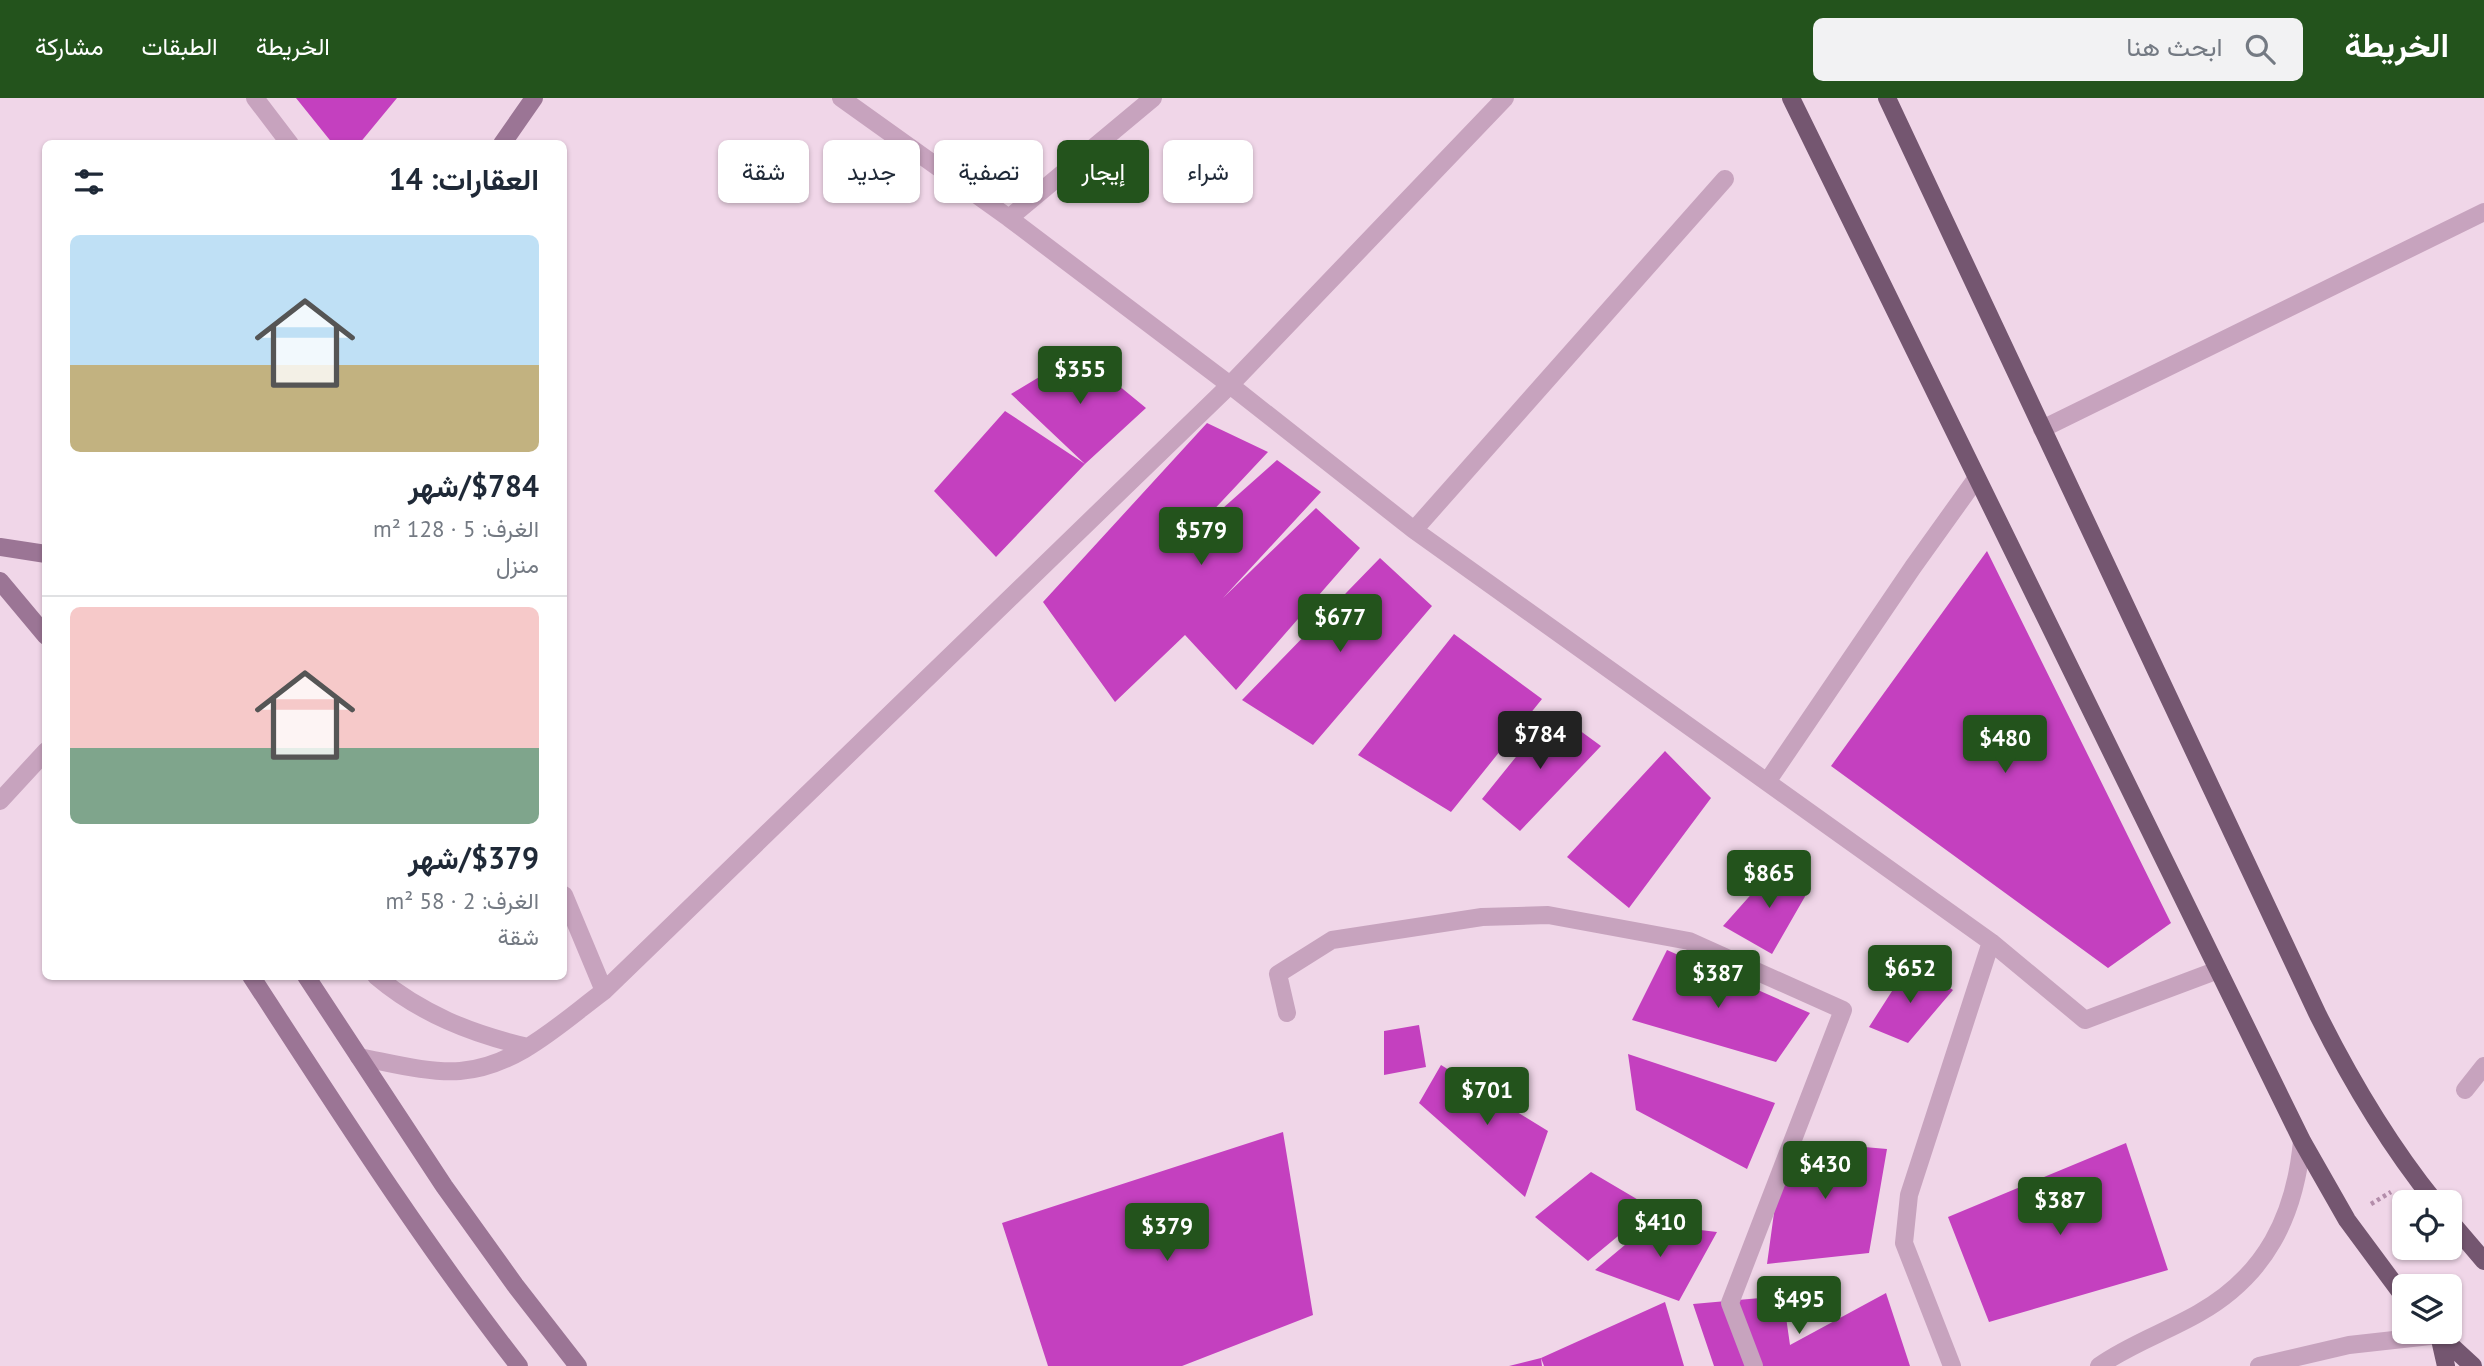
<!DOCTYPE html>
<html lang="ar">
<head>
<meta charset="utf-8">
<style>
	:root { --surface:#fff; --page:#f2f2f3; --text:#1f2937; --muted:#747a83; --line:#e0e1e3; --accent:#23531c }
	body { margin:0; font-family:"PT Sans",Vazirmatn,sans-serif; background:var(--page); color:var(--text); direction:rtl; height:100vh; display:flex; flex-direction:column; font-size:26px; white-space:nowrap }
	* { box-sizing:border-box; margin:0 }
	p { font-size:23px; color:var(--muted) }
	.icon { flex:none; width:38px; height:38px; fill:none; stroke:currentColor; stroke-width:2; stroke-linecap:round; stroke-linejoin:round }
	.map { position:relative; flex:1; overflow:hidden; direction:ltr }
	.drawer { position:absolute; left:42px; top:42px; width:525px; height:840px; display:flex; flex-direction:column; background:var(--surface); border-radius:10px; box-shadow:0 2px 5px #0004; direction:rtl }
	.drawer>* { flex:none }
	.banner { position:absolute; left:588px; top:42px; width:665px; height:63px; direction:rtl; display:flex; gap:14px }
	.buttons { position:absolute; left:2392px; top:1092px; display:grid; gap:14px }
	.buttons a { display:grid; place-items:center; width:70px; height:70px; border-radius:10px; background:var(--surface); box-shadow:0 2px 5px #0004; font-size:35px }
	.price { position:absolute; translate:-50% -60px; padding:0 16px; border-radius:7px; background:var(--accent); color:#fff; font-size:23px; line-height:46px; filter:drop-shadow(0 2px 4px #0008) }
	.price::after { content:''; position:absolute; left:50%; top:42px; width:21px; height:16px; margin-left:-10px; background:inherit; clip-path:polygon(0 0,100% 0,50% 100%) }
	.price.current { background:#222; color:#fff }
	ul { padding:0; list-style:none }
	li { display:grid; align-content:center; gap:14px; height:371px; padding:0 28px }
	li+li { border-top:2px solid var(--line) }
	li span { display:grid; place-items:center; height:217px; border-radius:10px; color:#555 }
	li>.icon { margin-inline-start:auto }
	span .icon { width:126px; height:126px; fill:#fffc; stroke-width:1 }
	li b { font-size:30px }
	h2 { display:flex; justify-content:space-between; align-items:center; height:84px; padding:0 28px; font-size:30px }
	.chip { padding:0 24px; border-radius:10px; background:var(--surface); box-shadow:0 2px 5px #0004; font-size:24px; line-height:63px }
	.chip.current { background:var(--accent); color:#fff }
	header { display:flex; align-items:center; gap:42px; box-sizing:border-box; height:98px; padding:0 35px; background:var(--accent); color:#fff }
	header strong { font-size:33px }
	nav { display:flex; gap:38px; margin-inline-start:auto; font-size:24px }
	.search { width:490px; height:63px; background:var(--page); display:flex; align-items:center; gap:18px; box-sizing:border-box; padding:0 24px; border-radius:10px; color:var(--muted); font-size:26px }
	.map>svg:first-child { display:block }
	.building { fill:#c440bf }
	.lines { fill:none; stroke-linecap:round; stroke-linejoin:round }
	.path { stroke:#b38daa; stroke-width:4.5; stroke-dasharray:3.5 3.5; stroke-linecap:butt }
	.minor { stroke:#c7a3be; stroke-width:18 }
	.secondary { stroke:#9b7595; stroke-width:18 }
	.primary { stroke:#745670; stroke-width:18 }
</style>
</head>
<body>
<header>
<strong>الخريطة</strong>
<div class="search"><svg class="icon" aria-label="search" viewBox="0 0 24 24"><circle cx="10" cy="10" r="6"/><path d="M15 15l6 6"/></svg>ابحث هنا</div>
<nav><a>الخريطة</a><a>الطبقات</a><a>مشاركة</a></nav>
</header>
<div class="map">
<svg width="2484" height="1268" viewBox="0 0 2484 1268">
	<rect width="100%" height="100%" fill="#f0d6e8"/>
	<path class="building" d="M296,0H397L359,46H333Z
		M1079,255L1146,310L1085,366L1011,296Z
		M1005,313L1085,366L996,459L934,393Z
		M1207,325L1268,354L1177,451L1277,362L1321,394L1223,500L1316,410L1360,450L1236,592L1185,537L1115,604L1043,504Z
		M1987,453L2171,825L2108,870L1831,668Z
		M1380,460L1432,508L1313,647L1242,602Z
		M1454,536L1542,601L1451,714L1358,657Z
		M1553,613L1601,648L1520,733L1482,701Z
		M1665,653L1711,700L1629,810L1567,759Z
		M1781,763L1807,795L1772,856L1723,828Z
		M1667,852L1810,915L1776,964L1632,922Z
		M1910,865L1953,892L1908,945L1869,929Z
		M1419,927L1426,969L1384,977V933Z
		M1628,956L1775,1005L1747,1071L1636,1012Z
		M1441,967L1548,1033L1525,1099L1419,1005Z
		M1283,1034L1313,1217L1182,1268H1048L1002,1125Z
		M1784,1042L1887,1051L1869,1155L1767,1166Z
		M2126,1045L2168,1172L1989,1224L1948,1119Z
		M1591,1074L1652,1110L1588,1163L1535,1119Z
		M1650,1126L1717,1134L1679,1203L1595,1172Z
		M1886,1195L1910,1268H1714L1693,1206L1783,1198L1790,1247Z
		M1665,1204L1684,1268H1544L1541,1260L1542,1268H1509L1541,1260Z"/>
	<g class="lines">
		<path class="path" d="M2371,1106L2391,1094"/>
		<path class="minor" d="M255,0L290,46
			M841,0L1009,120L1230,287L1414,432L1991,844L2085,922L2218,872
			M1009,120L1153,0
			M2042,331L2484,114
			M1414,432L1725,81
			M1767,684L1913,469L1976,381
			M0,703L46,653
			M564,797L604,893
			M376,878C421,916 472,936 528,949
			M1287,915L1278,876L1332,842L1482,819L1548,817L1689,843L1843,912L1730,1205L1754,1268
			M359,959C391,965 427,975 460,973C516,969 561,925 604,893L1230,287L1505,0
			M2465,992L2484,968
			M1952,1268L1904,1145L1909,1097L1991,844
			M2099,1268C2130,1246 2166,1234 2199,1215C2266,1177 2295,1118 2302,1043
			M2259,1268L2349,1247L2439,1237"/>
		<path class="secondary" d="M502,46L534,0
			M0,449L46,456
			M0,483L46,538
			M251,878C337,1010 422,1144 519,1268
			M306,878L444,1088L515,1187L578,1268"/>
		<path class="primary" d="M1791,0L2302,1043L2347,1122L2404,1199
			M1887,0L2318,917C2351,983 2389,1047 2435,1104
			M2450,1123L2484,1163
			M2436,1234L2473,1268
			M2439,1237L2446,1268"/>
	</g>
</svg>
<div class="buttons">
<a><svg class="icon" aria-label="locate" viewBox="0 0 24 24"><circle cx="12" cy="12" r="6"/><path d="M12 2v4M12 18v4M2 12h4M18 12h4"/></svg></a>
<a><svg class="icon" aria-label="layers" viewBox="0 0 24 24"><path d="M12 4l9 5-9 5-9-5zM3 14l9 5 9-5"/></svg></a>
</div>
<b class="price" style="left:1080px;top:308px">$355</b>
<b class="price" style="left:1201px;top:469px">$579</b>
<b class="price" style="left:1340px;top:556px">$677</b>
<b class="price current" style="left:1540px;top:673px">$784</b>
<b class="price" style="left:2005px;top:677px">$480</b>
<b class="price" style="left:1769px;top:812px">$865</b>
<b class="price" style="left:1910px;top:907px">$652</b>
<b class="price" style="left:1718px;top:912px">$387</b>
<b class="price" style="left:1487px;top:1029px">$701</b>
<b class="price" style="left:1825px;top:1103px">$430</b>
<b class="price" style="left:2060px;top:1139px">$387</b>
<b class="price" style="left:1660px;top:1161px">$410</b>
<b class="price" style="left:1167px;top:1165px">$379</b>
<b class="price" style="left:1799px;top:1238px">$495</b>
<div class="banner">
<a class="chip">شراء</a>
<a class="chip current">إيجار</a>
<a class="chip">تصفية</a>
<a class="chip">جديد</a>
<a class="chip">شقة</a>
</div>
<section class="drawer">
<h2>العقارات: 14<svg class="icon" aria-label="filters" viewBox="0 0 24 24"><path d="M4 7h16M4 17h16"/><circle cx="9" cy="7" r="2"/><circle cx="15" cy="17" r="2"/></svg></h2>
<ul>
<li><span style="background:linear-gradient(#bfe0f5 60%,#c2b280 0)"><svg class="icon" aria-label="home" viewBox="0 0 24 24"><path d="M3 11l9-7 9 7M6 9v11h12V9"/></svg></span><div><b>$784/شهر</b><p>الغرف: 5 · 128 m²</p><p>منزل</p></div></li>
<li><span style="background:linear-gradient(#f6c9c9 65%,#7fa58c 0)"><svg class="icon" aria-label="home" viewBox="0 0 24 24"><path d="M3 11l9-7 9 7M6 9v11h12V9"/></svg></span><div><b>$379/شهر</b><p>الغرف: 2 · 58 m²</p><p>شقة</p></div></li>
</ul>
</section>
</div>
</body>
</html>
